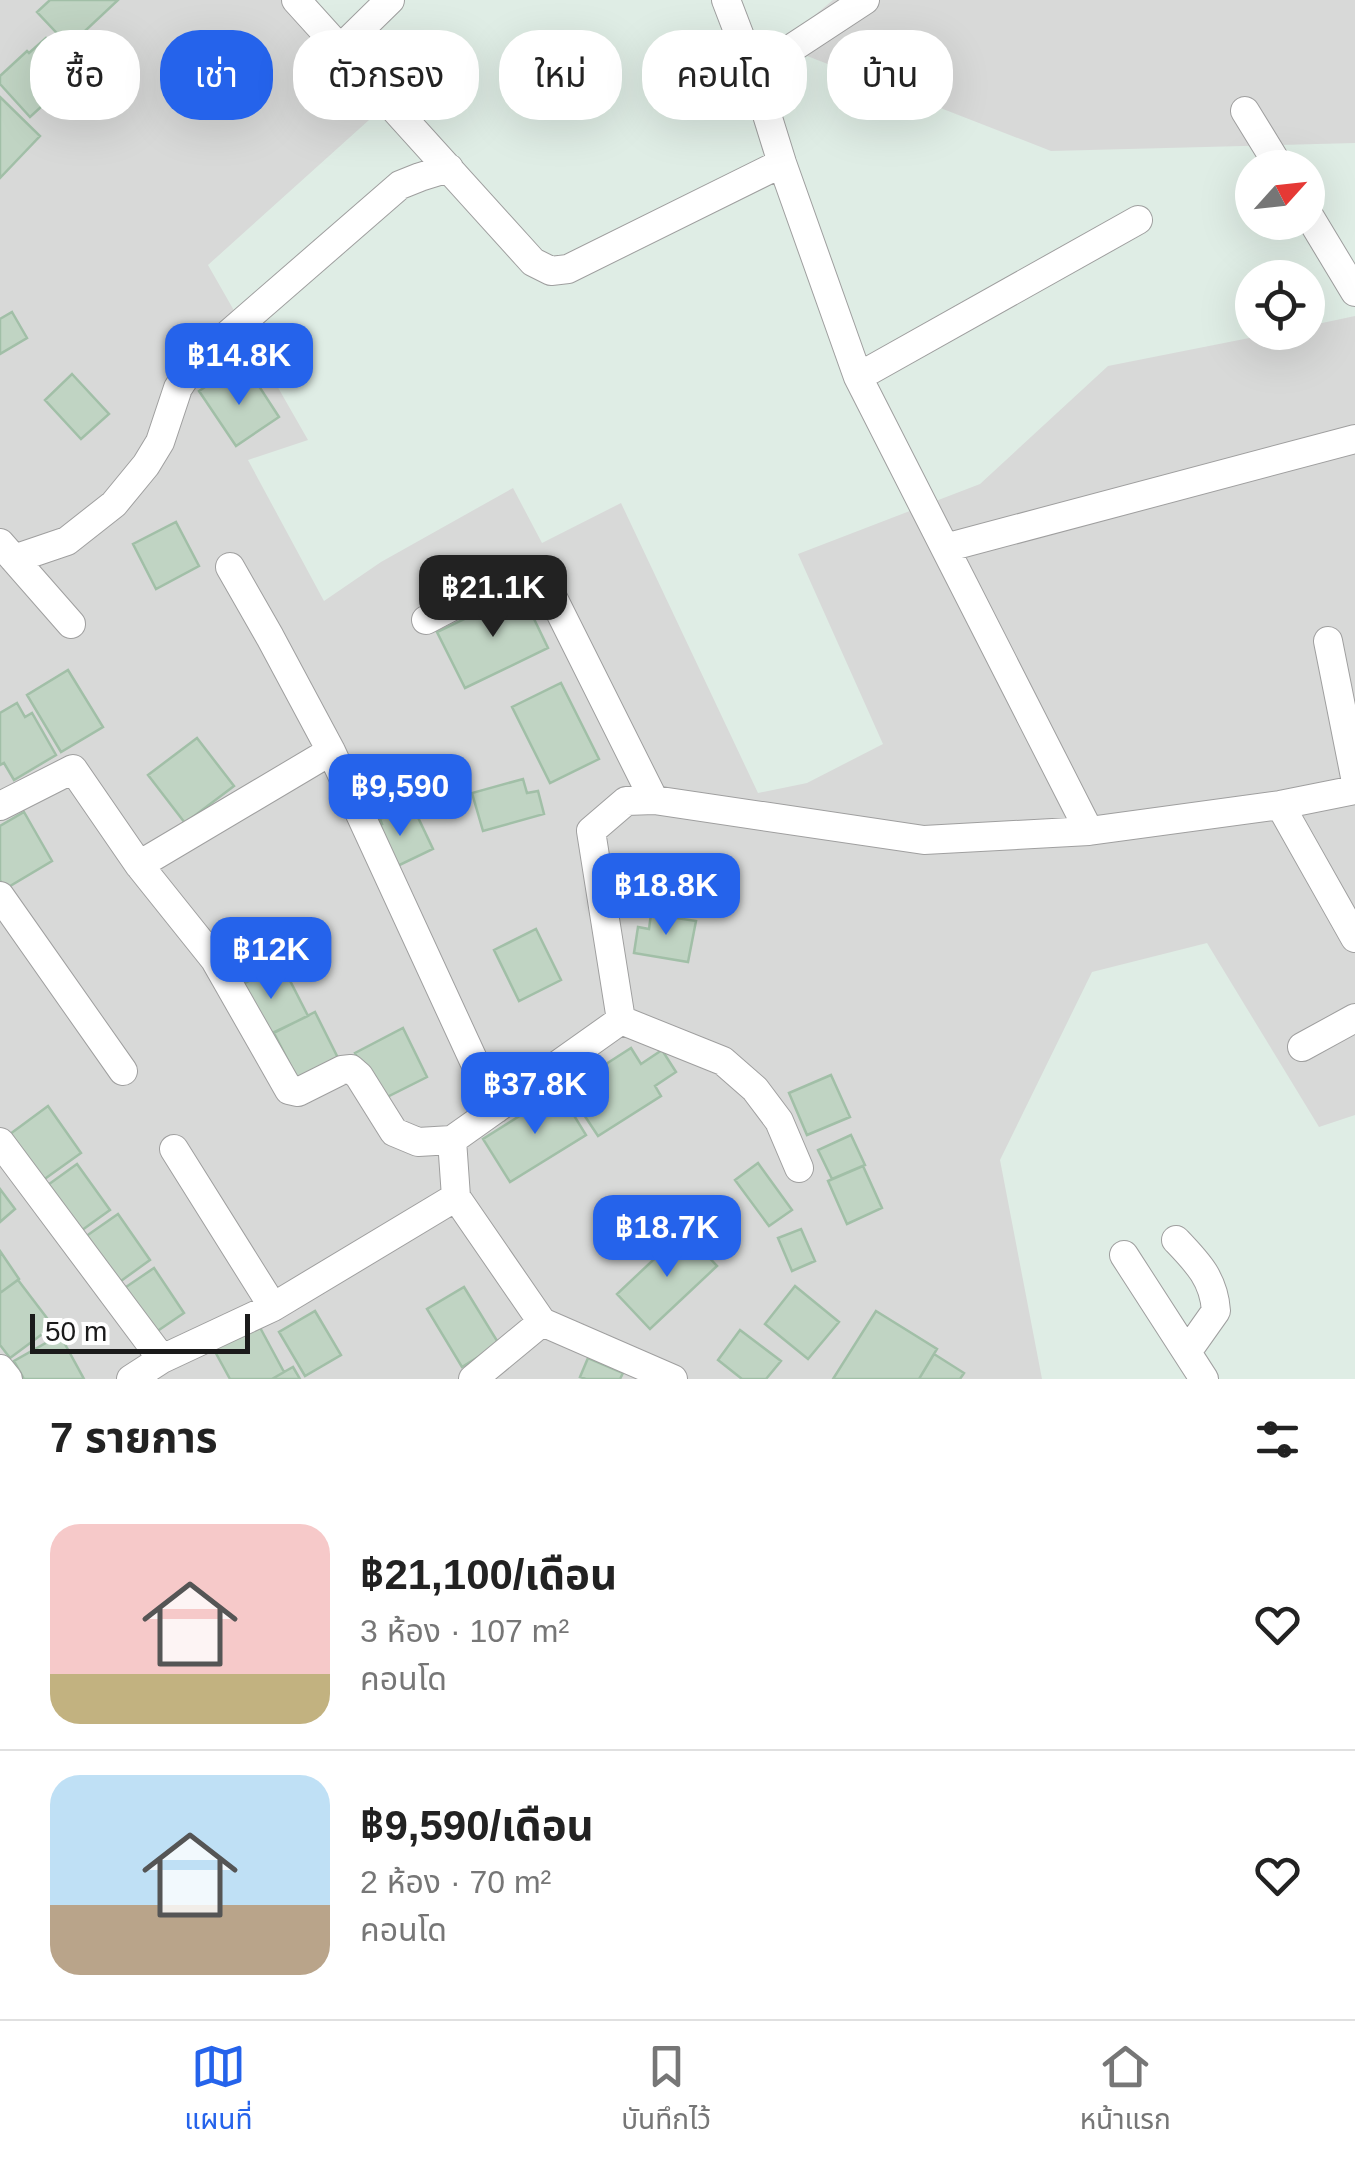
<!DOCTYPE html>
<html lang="th">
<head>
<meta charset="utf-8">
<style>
	:root { --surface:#fff; --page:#f6f6f6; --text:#222; --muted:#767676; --line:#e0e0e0; --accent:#2563eb }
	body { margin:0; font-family:Helvetica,"Noto Sans Thai",sans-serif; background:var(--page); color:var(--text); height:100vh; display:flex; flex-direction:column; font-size:38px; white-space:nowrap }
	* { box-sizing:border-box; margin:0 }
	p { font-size:32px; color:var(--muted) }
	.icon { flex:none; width:55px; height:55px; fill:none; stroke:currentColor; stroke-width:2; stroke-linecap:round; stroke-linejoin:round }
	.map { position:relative; height:1379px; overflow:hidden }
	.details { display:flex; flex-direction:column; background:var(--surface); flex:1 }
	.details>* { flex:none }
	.top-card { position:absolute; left:30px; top:30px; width:1295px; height:90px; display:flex; gap:20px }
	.needle { width:65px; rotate:63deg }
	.controls { position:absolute; left:1235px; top:150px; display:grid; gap:20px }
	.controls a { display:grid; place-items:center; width:90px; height:90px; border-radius:50%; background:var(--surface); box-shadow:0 10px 40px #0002; font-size:50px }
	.scale { position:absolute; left:30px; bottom:25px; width:220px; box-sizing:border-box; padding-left:10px; border:5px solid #1b1b1b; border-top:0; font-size:28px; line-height:35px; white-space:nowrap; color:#1b1b1b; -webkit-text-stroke:8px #fff; paint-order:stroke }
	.price { position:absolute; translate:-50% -85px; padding:0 22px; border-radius:20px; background:var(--accent); color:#fff; font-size:32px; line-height:65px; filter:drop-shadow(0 2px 5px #0008) }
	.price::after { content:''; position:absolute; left:50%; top:60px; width:30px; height:22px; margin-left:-15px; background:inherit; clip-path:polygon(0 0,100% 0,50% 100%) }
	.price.on { background:#222; color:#fff }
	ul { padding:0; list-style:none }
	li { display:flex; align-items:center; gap:30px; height:250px; padding:0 50px }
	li+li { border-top:2px solid var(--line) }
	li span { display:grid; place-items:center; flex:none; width:280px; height:200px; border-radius:30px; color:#555 }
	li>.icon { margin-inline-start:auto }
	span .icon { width:120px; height:120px; fill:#fffc; stroke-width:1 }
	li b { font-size:42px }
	h2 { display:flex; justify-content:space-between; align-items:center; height:120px; padding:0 50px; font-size:42px }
	.chip { padding:0 35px; border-radius:40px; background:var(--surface); box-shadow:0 10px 40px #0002; font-size:35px; line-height:90px }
	.chip.on { background:var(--accent); color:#fff }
	.dock { display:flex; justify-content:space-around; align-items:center; height:140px; border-top:2px solid var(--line); background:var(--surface); font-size:28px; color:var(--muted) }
	.dock a { display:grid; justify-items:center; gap:5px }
	.dock .on { color:var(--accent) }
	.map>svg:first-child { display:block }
	.residential { fill:#d8d9d8 }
	.building { fill:#c0d4c3; stroke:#a1bfa7; stroke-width:2.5 }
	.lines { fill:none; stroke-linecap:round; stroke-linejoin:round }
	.street-casing { stroke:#9f9f9f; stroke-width:30 }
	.street { stroke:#fff; stroke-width:28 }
</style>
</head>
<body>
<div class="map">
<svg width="1355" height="1379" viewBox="0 0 1355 1379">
	<rect width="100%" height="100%" fill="#dfede5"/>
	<path class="residential" d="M0,0H294L389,102L208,265L308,440L248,460L324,601L381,562L513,488L542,543L621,503L758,793L807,783L883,744L798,554L980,484L1108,366L1274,333L1308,332V326L1355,316V1115L1319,1127L1207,943L1092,972L1000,1160L1042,1379H0Z
		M833,0H1355V143L1051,151L779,45Z"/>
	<path class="building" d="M50,0H118L69,46L37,12Z
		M46,38L78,73L30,117L0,84V76L27,51L29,53Z
		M0,97L40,136L0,178Z
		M12,312L27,338L0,354V319Z
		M72,374L109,414L81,439L45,400Z
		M225,374L236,389L253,377L279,417L236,446L199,391Z
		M176,522L199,566L156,589L133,544Z
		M521,592L548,648L465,688L437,632Z
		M68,670L103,727L61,752L27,695Z
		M561,683L599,759L550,783L512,707Z
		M17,703L25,717L32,713L56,755L14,780L4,763L0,765V713Z
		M197,738L234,786L185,823L148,775Z
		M523,779L527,793L538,791L544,814L483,831L472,793Z
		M414,809L433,849L387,871L368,830L382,824L380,819L391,814L393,819Z
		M24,812L52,861L5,889L0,880V826Z
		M651,914L696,921L688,962L634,953L638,927L649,929Z
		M536,929L561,980L519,1001L494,950Z
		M282,965L308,1016L260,1039L235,988Z
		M315,1012L341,1064L300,1084L274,1033Z
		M403,1028L427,1077L379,1101L355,1053Z
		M631,1048L641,1064L662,1050L676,1072L655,1086L661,1096L598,1136L567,1089Z
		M831,1075L850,1117L807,1135L789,1093Z
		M559,1091L586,1135L510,1182L483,1139Z
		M48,1106L81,1153L39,1183L6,1137Z
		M851,1135L865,1165L832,1179L818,1150Z
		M758,1163L792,1210L769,1226L735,1180Z
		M77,1164L110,1210L78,1233L45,1187Z
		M863,1166L882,1208L847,1224L828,1181Z
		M0,1189L15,1209L0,1222Z
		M118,1214L150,1260L114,1286L82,1239Z
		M801,1229L815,1261L792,1271L778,1238Z
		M684,1231L717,1266L650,1329L617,1294Z
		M0,1251L19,1279L0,1293Z
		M154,1268L184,1313L153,1334L123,1289Z
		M18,1280L53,1326L10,1358L0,1345V1293Z
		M795,1286L839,1322L808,1359L765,1324Z
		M464,1287L499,1344L462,1367L427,1309Z
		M315,1311L341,1355L305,1376L279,1332Z
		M876,1311L937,1349L919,1379H833Z
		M257,1322L284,1372L272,1379H230L212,1346Z
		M740,1330L781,1361L766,1379H742L718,1360Z
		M60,1335L84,1379H24L14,1361Z
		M934,1354L964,1373L960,1379H919Z
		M588,1358L623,1373L620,1379H586L580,1377Z
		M293,1367L300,1379H272L284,1372Z"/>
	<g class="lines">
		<defs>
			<path id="street" d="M296,0L533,262L551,271L568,269L782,163
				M726,0L754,73L782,163L858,377L1089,831
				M340,49L390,0
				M754,73L865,0
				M1245,111L1280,168
				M1308,214L1355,292
				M858,377L1138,220
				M0,543L71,624
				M945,548L1355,439
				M14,559L67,541L114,504L146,465L160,442L178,388L194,364L400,185L420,177L449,168
				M230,567L270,637L331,751L496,1109
				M426,620L518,572H531L549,590L654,800
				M1328,641L1355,777
				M1280,805L1355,938
				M0,806L73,769L139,865L215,960L289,1090L298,1092L342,1070L351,1069L359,1076L394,1132L418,1142L452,1140
				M139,865L331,751
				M0,896L123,1071
				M621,1020L723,1061L755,1089L779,1121L799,1168
				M1302,1047L1355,1018
				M0,1142L162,1359
				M174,1149L273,1307
				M1176,1240C1197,1262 1214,1279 1216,1311L1187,1352
				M1124,1255L1204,1379
				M0,1369L8,1379
				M131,1379L162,1359L273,1307L456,1197
				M473,1379L542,1322
				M673,1379L542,1322L456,1197L452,1140L621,1020L591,831L626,801L654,800L924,840L1089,831L1280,805L1355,790"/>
		</defs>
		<use href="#street" class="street-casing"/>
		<use href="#street" class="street"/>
	</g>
</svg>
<div class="controls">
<a><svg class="needle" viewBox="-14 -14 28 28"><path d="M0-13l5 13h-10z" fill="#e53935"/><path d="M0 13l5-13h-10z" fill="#767676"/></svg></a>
<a><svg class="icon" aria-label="locate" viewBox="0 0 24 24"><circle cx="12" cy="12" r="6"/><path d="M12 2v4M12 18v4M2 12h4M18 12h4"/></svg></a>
</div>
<div class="scale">50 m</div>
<b class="price" style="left:239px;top:408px">฿14.8K</b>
<b class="price on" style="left:493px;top:640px">฿21.1K</b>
<b class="price" style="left:400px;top:839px">฿9,590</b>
<b class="price" style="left:666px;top:938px">฿18.8K</b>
<b class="price" style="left:271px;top:1002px">฿12K</b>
<b class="price" style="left:535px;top:1137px">฿37.8K</b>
<b class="price" style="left:667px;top:1280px">฿18.7K</b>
<div class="top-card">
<a class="chip">ซื้อ</a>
<a class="chip on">เช่า</a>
<a class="chip">ตัวกรอง</a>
<a class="chip">ใหม่</a>
<a class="chip">คอนโด</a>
<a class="chip">บ้าน</a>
</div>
</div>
<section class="details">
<h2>7 รายการ<svg class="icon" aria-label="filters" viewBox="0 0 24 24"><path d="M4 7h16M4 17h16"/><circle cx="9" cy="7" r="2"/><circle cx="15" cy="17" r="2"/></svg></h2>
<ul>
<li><span style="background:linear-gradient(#f6c9c9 75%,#c2b280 0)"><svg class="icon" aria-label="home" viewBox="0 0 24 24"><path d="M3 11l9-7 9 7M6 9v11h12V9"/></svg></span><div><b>฿21,100/เดือน</b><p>3 ห้อง · 107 m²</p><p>คอนโด</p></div><svg class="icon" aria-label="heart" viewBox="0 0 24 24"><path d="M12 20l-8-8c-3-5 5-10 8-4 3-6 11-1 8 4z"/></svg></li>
<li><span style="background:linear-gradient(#bfe0f5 65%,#b9a48a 0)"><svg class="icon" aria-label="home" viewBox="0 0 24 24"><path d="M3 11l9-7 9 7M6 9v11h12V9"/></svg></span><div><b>฿9,590/เดือน</b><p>2 ห้อง · 70 m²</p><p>คอนโด</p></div><svg class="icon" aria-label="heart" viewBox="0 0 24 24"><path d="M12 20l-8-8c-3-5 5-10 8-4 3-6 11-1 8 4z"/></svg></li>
</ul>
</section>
<nav class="dock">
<a class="on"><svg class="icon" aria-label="map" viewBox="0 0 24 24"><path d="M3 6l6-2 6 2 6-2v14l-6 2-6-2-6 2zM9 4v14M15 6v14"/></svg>แผนที่</a>
<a><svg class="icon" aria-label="saved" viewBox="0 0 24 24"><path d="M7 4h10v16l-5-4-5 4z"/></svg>บันทึกไว้</a>
<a><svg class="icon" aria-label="home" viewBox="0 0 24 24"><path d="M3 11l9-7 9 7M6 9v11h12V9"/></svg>หน้าแรก</a>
</nav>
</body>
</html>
